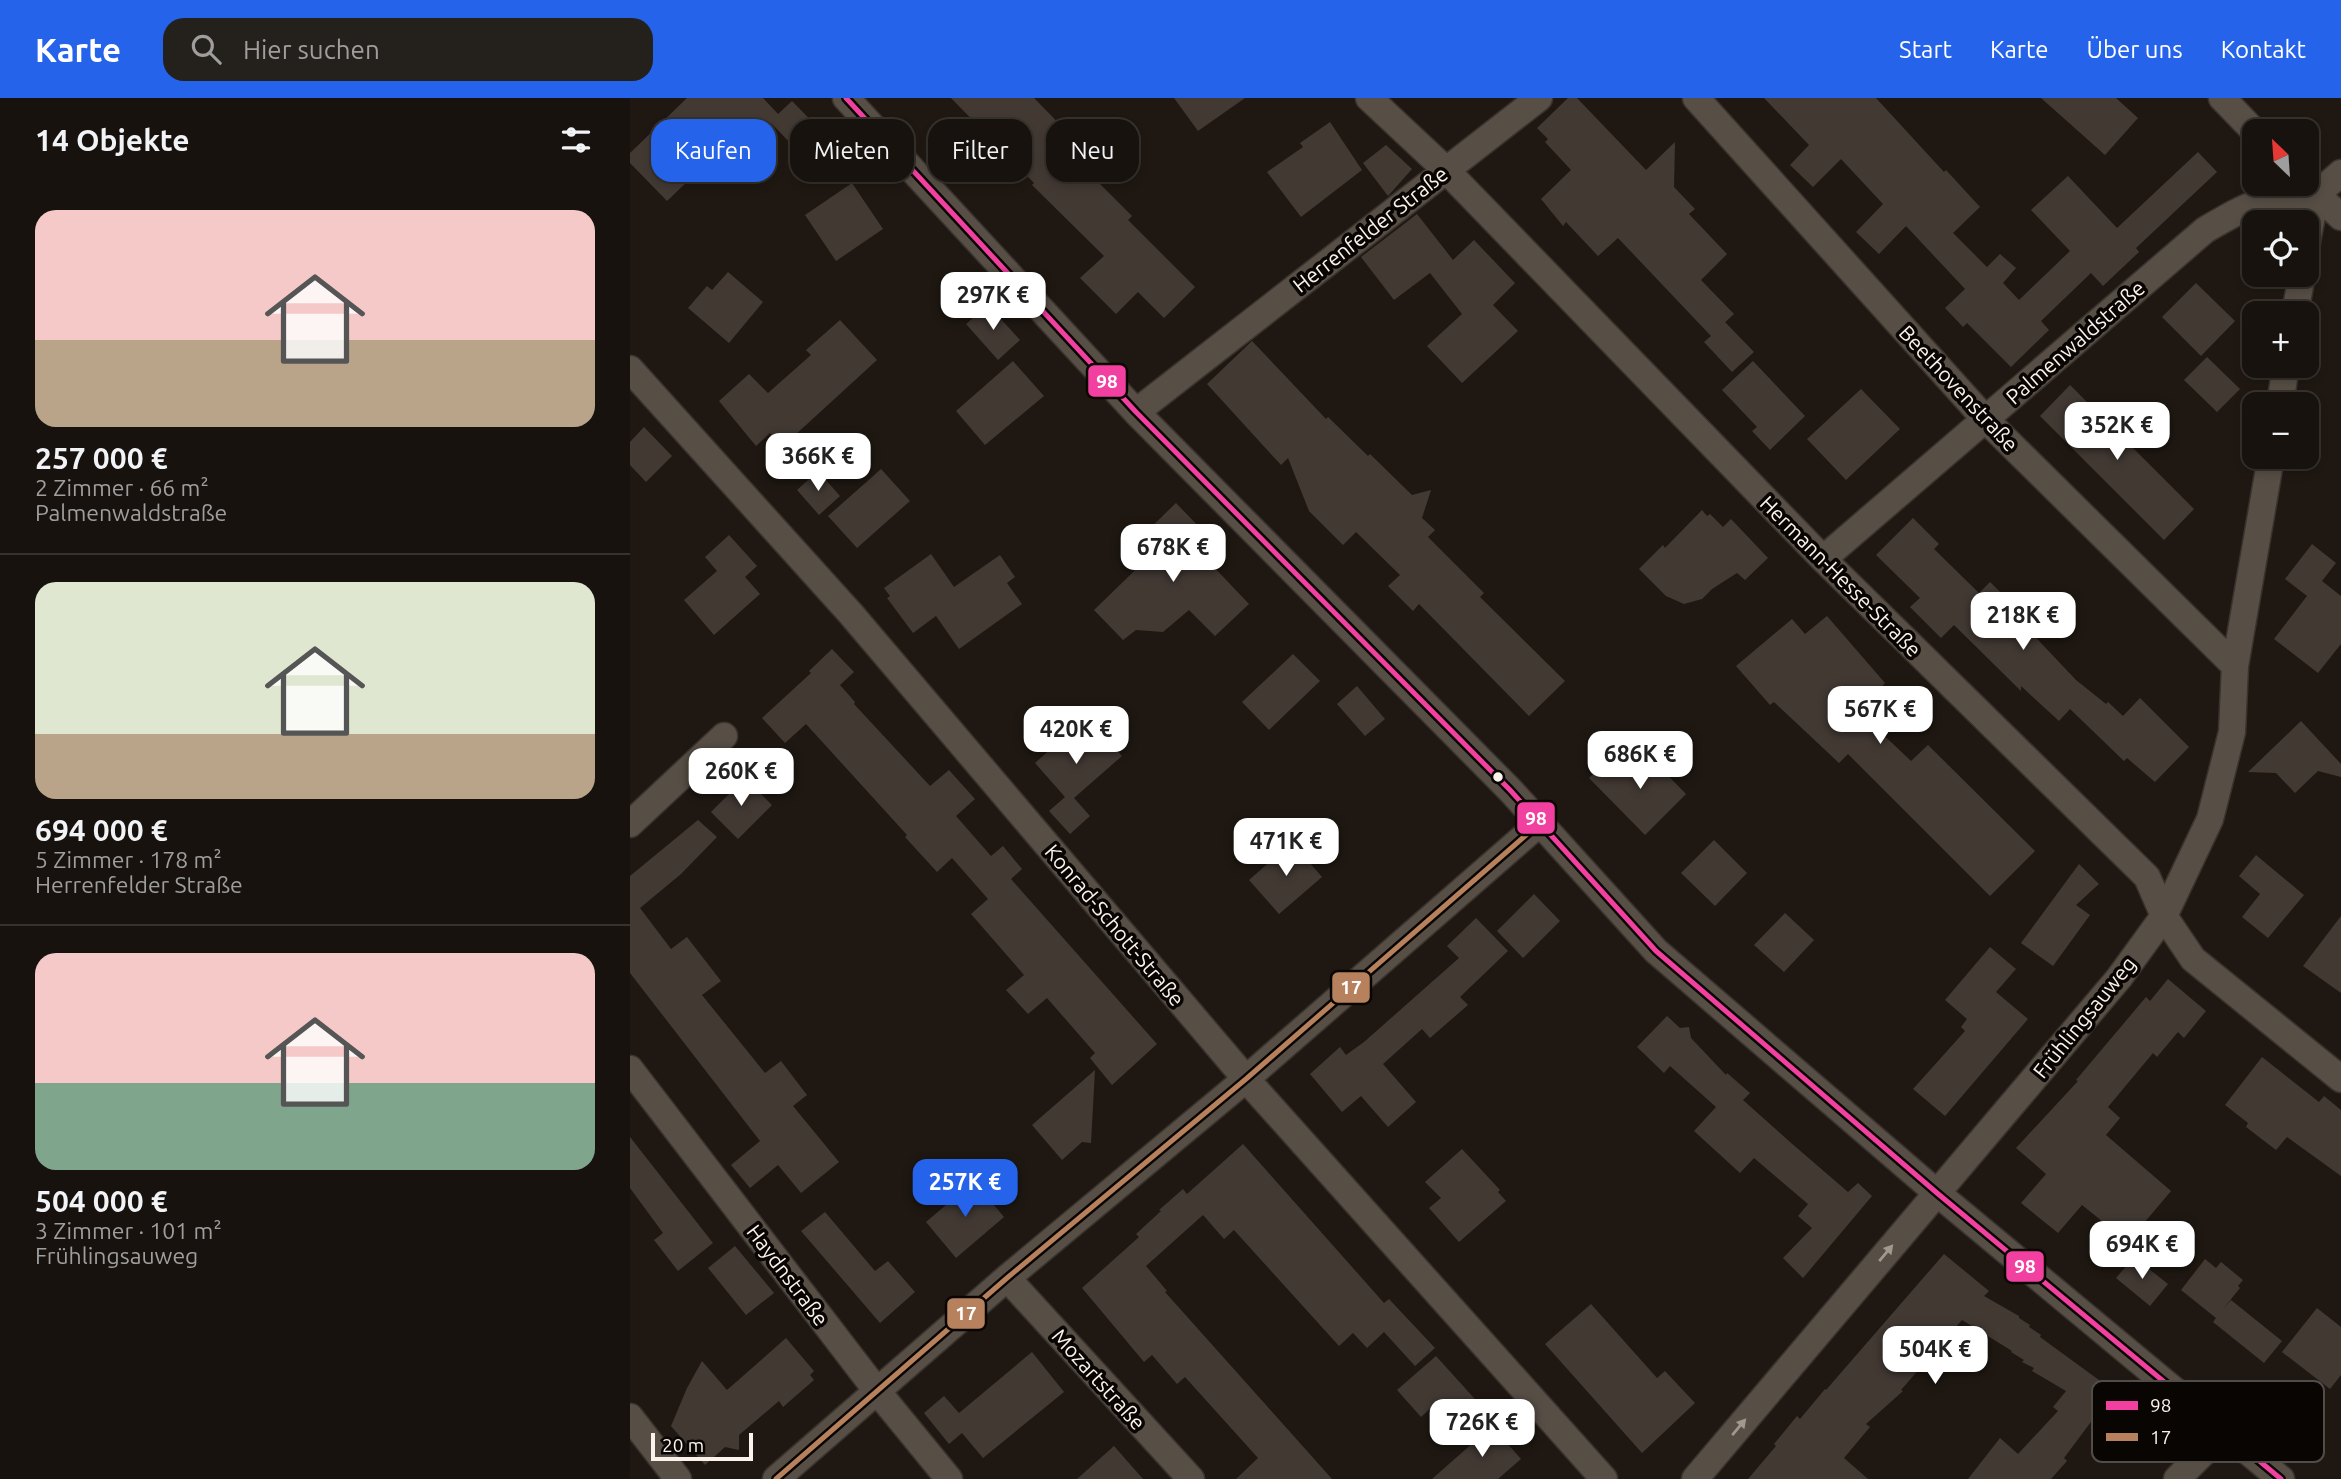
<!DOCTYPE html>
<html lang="de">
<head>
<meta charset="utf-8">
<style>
	:root { --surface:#17120e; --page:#24201c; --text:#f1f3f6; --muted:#9e9e9e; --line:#36322e; --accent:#2563eb }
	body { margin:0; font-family:Ubuntu,sans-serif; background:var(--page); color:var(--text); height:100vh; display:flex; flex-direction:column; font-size:26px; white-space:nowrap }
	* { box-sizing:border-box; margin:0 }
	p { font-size:23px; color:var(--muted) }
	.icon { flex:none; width:38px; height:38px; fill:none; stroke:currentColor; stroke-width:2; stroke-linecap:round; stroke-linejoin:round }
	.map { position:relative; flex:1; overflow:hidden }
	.panel { display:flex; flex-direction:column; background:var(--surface); width:630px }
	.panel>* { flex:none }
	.top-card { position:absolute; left:21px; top:21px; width:665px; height:63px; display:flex; gap:14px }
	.needle { width:46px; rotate:335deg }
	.controls { position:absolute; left:1612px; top:21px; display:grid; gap:14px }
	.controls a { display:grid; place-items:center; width:77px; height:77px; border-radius:14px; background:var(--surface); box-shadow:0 4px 10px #0003,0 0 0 2px var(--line); font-size:35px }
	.scale { position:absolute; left:21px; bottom:18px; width:102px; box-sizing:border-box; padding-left:7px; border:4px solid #fbf2eb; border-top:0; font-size:19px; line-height:24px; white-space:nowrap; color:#fbf2eb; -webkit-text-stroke:5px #090503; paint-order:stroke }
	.price { position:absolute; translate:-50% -60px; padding:0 16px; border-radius:14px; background:#fff; color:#222; font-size:23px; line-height:46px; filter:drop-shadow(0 2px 4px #0008) }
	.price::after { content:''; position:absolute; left:50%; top:42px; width:21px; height:16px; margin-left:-10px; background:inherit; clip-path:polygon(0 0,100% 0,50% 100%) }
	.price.active { background:var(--accent); color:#fff }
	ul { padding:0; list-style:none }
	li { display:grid; align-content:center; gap:14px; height:371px; padding:0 35px }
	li+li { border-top:2px solid var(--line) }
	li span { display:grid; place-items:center; height:217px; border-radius:21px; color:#555 }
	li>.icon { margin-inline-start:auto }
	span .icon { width:126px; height:126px; fill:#fffc; stroke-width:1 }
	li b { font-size:30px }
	h2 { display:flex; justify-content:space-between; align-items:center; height:84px; padding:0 35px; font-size:30px }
	.pill { padding:0 24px; border-radius:21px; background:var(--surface); box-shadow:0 4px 10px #0003,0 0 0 2px var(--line); font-size:24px; line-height:63px }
	.pill.active { background:var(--accent); color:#fff }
	header { display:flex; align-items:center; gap:42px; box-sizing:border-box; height:98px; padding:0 35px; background:var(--accent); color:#fff }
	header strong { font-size:33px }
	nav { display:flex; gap:38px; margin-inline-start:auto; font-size:24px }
	.search { width:490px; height:63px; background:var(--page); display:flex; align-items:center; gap:18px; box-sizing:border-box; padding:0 24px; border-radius:21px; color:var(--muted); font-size:26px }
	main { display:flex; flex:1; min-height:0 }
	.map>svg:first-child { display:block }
	.building { fill:#423933 }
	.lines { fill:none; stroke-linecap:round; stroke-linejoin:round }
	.minor-casing { stroke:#39322d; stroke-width:29 }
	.minor { stroke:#574f46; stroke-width:26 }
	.bus-1-casing { stroke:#090503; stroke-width:10 }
	.bus-2-casing { stroke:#090503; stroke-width:10 }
	.bus-1 { stroke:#f240a1; stroke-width:5 }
	.bus-2 { stroke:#b6815c; stroke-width:5 }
	.oneway { fill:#a19890 }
	.bus-dot { fill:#fbf2eb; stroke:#090503; stroke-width:2.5 }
	.labels { text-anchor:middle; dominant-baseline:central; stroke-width:7; stroke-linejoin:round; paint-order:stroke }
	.street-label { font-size:21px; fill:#fbf2eb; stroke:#090503 }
	.key { fill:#090503; stroke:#524c49; stroke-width:2 }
	.key-label { font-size:19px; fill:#fbf2eb }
	.line-badge { stroke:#090503; stroke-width:2.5 }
	.badge-label { font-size:19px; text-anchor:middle; font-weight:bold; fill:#fff }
</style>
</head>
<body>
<header>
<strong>Karte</strong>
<div class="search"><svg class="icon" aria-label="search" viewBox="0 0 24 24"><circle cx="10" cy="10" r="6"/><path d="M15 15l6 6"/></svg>Hier suchen</div>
<nav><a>Start</a><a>Karte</a><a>Über uns</a><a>Kontakt</a></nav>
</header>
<main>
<section class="panel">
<h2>14 Objekte<svg class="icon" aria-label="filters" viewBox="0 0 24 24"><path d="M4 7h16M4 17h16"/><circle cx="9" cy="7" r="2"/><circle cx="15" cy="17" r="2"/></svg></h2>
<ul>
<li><span style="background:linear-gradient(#f6c9c9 60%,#b9a48a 0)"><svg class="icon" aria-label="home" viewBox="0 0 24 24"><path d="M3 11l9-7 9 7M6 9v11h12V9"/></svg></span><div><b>257 000 €</b><p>2 Zimmer · 66 m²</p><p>Palmenwaldstraße</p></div></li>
<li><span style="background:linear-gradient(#dfe7d0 70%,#b9a48a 0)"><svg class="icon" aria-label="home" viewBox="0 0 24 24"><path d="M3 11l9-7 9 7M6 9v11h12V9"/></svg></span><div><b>694 000 €</b><p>5 Zimmer · 178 m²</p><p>Herrenfelder Straße</p></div></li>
<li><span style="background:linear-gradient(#f6c9c9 60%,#7fa58c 0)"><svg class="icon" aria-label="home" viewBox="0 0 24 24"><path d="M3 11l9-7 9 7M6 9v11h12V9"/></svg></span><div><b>504 000 €</b><p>3 Zimmer · 101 m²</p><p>Frühlingsauweg</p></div></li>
</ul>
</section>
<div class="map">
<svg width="1711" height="1381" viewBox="0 0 1711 1381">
	<rect width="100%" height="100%" fill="#1f1812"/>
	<path class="building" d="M57,0H133L148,16L162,3L215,57L193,79L141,25L113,53L102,41L37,103L0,65V55Z
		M321,0H404L458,55L448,64L502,118L498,122L565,189L534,220L508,194L486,216L450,180L474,158L402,87L404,85Z
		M544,0H615L568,33Z
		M938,0H947L1016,72L1045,44L1044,89L1065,111L1059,116L1097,156L1071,182L1104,216L1089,230L1095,224L1124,254L1102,274L1074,244L1081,238L988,140L968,158L936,124L933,128L911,101L941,72L915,44L918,41L907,30Z
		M1134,0H1246L1314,74L1316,72L1350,109L1323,135L1357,169L1370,156L1386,170L1373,185L1389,202L1440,153L1401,112L1438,78L1487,130L1568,54L1587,74L1506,150L1509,154L1473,188L1461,175L1411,223L1419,232L1381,269L1337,225L1333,229L1315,210L1335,191L1276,128L1249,156L1226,134L1253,106L1211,61L1183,89L1160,67L1179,47Z
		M1411,0H1486L1508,20L1475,57Z
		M700,24L732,72L671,119L637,74L673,49L670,45Z
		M756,47L782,71L758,98L733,65Z
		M222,85L253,131L206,163L175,117Z
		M787,116L823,162L844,142L885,185L863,207L888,233L832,285L797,248L832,216L800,175L764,202L731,159Z
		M98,174L133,204L99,245L58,210L77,188L82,192Z
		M1566,185L1605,223L1571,258L1532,219Z
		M358,207L390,242L368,262L336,226Z
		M210,222L247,262L152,349L140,335L126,348L89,303L119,276L138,295L181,257L176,252Z
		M622,243L696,321L698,319L738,358L740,356L782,397L801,392L792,420L805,432L798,439L854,495L850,499L935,583L899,618L789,506L783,513L758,488L770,477L726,434L713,447L679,413L658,360L651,367L577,286Z
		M1577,259L1610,291L1587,314L1554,282Z
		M383,263L414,298L355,347L326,313Z
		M1123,263L1175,318L1140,352L1122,333L1127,329L1092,292Z
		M1440,287L1564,411L1534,442L1410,318Z
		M1231,291L1270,331L1216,382L1177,341Z
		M14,329L42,358L16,384L0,367V344Z
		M251,371L280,403L227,450L198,418Z
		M188,373L210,398L189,417L167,392Z
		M546,405L579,439L572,446L585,461L580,465L619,506L585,538L559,512L533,534L506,532L493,542L464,512L530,448L516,434Z
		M1072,412L1077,418L1080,416L1093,429L1101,421L1138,460L1115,482L1107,475L1082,491L1072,501L1054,506L1036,498L1009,471L1033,447L1035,450Z
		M1283,420L1309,446L1304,451L1349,495L1360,484L1400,523L1395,528L1446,582L1476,606L1478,604L1493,618L1510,600L1559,649L1525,684L1497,660L1494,663L1440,611L1429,623L1391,588V593L1324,527L1311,540L1280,509L1290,500L1246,457Z
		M99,437L127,468L115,479L130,496L84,537L54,502L87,473L75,459Z
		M1682,446L1706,465L1692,483L1711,498V546L1688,575L1644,541L1677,498L1655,481Z
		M301,456L324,489L370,457L385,479L377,485L392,506L329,551L306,518L283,535L257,500L260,498L254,490Z
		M1197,518L1255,585L1245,597L1258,609L1244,628L1281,663L1298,647L1405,753L1360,798L1218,656L1209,665L1144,604L1140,607L1106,568L1162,521L1175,536Z
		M202,551L224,574L210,587L225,604L224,606L300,688L319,672L345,701L326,718L361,758L373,748L392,771L381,781L527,946L482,987L460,960L465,955L417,900L398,916L376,892L394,877L341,816L358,801L322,760L307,774L275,739L277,737L176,626L155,645L132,620L181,575L179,573Z
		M663,556L690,583L639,632L612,604Z
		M727,588L755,621L735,638L707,606Z
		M451,613L492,658L444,700L460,718L440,736L419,713L435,699L405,665L425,647L420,641Z
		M1671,623L1711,666V679L1688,673L1665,695L1646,675L1618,674Z
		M1016,655L1056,696L1015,737L959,680L978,662L993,677Z
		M115,680L142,707L108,741L81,714Z
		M68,722L87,739L51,776L10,810L41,851L57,839L91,883L72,897L135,975L151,963L177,997L163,1008L209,1064L171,1095L148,1067L120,1090L101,1067L130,1043L0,875V778Z
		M1084,742L1117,775L1085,808L1051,775Z
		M662,744L692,779L649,816L619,782Z
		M1626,757L1674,797L1638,840L1612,819L1630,796L1609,778Z
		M1449,766L1469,786L1446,807L1460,817L1423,868L1391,845Z
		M904,796L930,823L893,860L867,833Z
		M1155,815L1184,842L1154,874L1124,847Z
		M1711,818V895L1673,868Z
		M846,820L878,853L830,899L838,907L800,940L792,931L753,966L786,1004L758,1029L731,998L712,1014L680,976L710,949L716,957L734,944L829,860L817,848Z
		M1360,849L1386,871L1366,894L1398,921L1315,1018L1283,991L1335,933L1331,929L1337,921L1315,902Z
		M1538,881L1576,913L1554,940L1548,934L1527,959L1523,955L1478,1009L1490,1020L1476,1037L1541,1093L1498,1144L1452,1107L1428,1135L1391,1105L1416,1076L1386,1050L1448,983L1446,982L1516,899L1520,903Z
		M1037,918L1050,930L1059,929L1061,940L1096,977L1097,975L1120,995L1113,1002L1160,1044L1218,1094L1228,1085L1242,1098L1173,1180L1153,1160L1182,1130L1168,1118L1178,1106L1124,1060L1110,1075L1064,1033L1086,1009L1040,968L1034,975L1007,949Z
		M1632,959L1689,1004L1694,998L1711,1012V1078L1657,1039L1646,1052L1616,1029L1618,1025L1595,1007Z
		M465,972L461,1045L452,1044L432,1062L402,1027Z
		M0,1039L83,1145L48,1173L24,1142L33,1135L0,1090Z
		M613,1046L754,1205L759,1201L805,1250L785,1268L754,1234L737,1250L723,1235L709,1248L604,1132L594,1141L573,1117L516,1168L537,1193L535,1194L702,1381H606L628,1360L555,1279L547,1286L522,1257L514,1264L452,1190L509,1139L506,1136L531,1113L529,1112L553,1091L557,1096Z
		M832,1051L870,1092L868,1094L876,1103L829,1144L799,1110L811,1100L795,1084Z
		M344,1083L374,1119L326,1160L296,1124Z
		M195,1114L245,1173L258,1163L285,1194L250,1225L171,1133Z
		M105,1148L144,1195L116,1217L78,1170Z
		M1314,1156L1359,1193L1354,1198L1389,1218V1220L1400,1227L1399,1229L1411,1237L1410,1239L1484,1293L1434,1360L1437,1363L1421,1381H1338L1370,1340L1388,1356L1428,1313L1423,1309L1436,1293L1402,1273L1404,1270L1392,1264L1394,1262L1381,1254L1382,1253L1332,1222L1271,1292L1273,1293L1236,1326L1240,1329L1214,1360L1238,1381H1118L1146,1348L1144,1346L1167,1318L1170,1321L1195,1291L1196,1292Z
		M1504,1159L1538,1186L1520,1208L1486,1180Z
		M1575,1161L1586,1170L1591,1164L1613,1182L1608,1188L1610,1190L1593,1211L1601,1202L1652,1243L1634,1265L1583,1224L1586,1220L1551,1192Z
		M961,1206L1027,1280L1035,1273L1065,1305L1012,1355L915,1246Z
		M1687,1210L1711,1229V1277L1700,1291L1652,1254Z
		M156,1240L184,1273L180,1277L184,1282L153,1309L149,1303L109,1337V1352L95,1349L75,1367L41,1328L57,1290L72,1263L97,1292Z
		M402,1254L434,1294L353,1360L332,1335L319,1346L294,1315L314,1298L329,1315Z
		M806,1258L862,1320L840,1337L809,1303L791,1319L767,1292Z
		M862,1328L891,1361L868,1381H802Z
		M484,1348L513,1381H447Z"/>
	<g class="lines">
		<defs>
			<path id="minor" d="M216,0L506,314L880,692L1026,853L1307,1095L1651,1381
				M739,0L816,72L1193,461L1517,779L1534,818L1563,861L1711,981
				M1066,0L1356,322L1605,568
				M1592,0L1624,33
				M1676,87L1711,119
				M1686,97L1711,75
				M1676,149L1686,97
				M1665,215L1672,177
				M0,271L221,516L616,981L974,1381
				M1650,306L1656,268
				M506,314L909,0
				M1193,461L1575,132C1618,107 1634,97 1686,97
				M0,726L94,638
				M0,971L247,1293L319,1381
				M377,1180L561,1381
				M0,1319L48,1381
				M146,1381L377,1180L616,981L911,724
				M1065,1381L1489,880L1534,818L1580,721L1602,634L1605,568L1641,359
				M1547,1381L1595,1333"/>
		</defs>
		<use href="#minor" class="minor-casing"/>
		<use href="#minor" class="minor"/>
		<defs>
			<path id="bus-1" d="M216,0L506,314L880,692L1026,853L1307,1095L1651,1381"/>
			<path id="bus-2" d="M146,1381L377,1180L616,981L911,724"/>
		</defs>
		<use href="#bus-1" class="bus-1-casing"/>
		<use href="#bus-2" class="bus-2-casing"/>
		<use href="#bus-1" class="bus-1"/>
		<use href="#bus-2" class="bus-2"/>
	</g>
	<defs><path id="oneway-solid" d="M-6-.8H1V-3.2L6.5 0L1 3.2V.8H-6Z" transform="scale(1.75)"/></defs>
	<g class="oneway">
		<use href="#oneway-solid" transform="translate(1256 1155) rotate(-50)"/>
		<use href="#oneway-solid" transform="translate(1109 1329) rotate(-50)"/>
	</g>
	<circle class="bus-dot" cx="868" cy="679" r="6"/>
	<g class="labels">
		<g class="street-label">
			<text transform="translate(740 131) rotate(-38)">Herrenfelder Straße</text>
			<text transform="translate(1445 244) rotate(-41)">Palmenwaldstraße</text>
			<text transform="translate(1329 290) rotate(47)">Beethovenstraße</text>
			<text transform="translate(1211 478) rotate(45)">Hermann-Hesse-Straße</text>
			<text transform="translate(485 827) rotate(50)">Konrad-Schott-Straße</text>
			<text transform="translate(1454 919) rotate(-51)">Frühlingsauweg</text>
			<text transform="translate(158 1177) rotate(53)">Haydnstraße</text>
			<text transform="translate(469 1281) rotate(48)">Mozartstraße</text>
		</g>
	</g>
	<rect x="1462" y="1283" width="232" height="81" rx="10" class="key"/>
	<rect x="1476" y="1303" width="32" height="9" fill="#f240a1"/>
	<rect x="1476" y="1335" width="32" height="8" fill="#b6815c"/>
	<g class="key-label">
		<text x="1520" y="1314">98</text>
		<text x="1520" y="1346">17</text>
	</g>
	<g class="line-badge">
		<rect x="457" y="266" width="40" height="34" rx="7" fill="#f240a1"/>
		<rect x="886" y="703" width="40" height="34" rx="7" fill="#f240a1"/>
		<rect x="701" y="873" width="40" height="33" rx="7" fill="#b6815c"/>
		<rect x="1375" y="1152" width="40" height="33" rx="7" fill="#f240a1"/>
		<rect x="316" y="1199" width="40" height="33" rx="7" fill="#b6815c"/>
	</g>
	<g class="badge-label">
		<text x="477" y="290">98</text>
		<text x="906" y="727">98</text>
		<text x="721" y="896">17</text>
		<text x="1395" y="1175">98</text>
		<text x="336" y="1222">17</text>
	</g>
</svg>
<div class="controls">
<a><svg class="needle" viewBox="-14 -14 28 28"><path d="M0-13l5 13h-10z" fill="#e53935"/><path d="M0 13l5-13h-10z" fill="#9e9e9e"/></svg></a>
<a><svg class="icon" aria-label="locate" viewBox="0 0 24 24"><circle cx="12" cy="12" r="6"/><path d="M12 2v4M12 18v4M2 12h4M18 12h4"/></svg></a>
<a>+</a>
<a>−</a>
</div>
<div class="scale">20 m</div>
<b class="price" style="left:363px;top:234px">297K €</b>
<b class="price" style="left:1487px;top:364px">352K €</b>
<b class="price" style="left:188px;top:395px">366K €</b>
<b class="price" style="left:543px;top:486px">678K €</b>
<b class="price" style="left:1393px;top:554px">218K €</b>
<b class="price" style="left:1250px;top:648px">567K €</b>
<b class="price" style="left:446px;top:668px">420K €</b>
<b class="price" style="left:1010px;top:693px">686K €</b>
<b class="price" style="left:111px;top:710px">260K €</b>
<b class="price" style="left:656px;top:780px">471K €</b>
<b class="price active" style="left:335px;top:1121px">257K €</b>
<b class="price" style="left:1512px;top:1183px">694K €</b>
<b class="price" style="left:1305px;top:1288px">504K €</b>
<b class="price" style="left:852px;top:1361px">726K €</b>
<div class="top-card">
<a class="pill active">Kaufen</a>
<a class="pill">Mieten</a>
<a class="pill">Filter</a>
<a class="pill">Neu</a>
</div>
</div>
</main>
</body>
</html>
